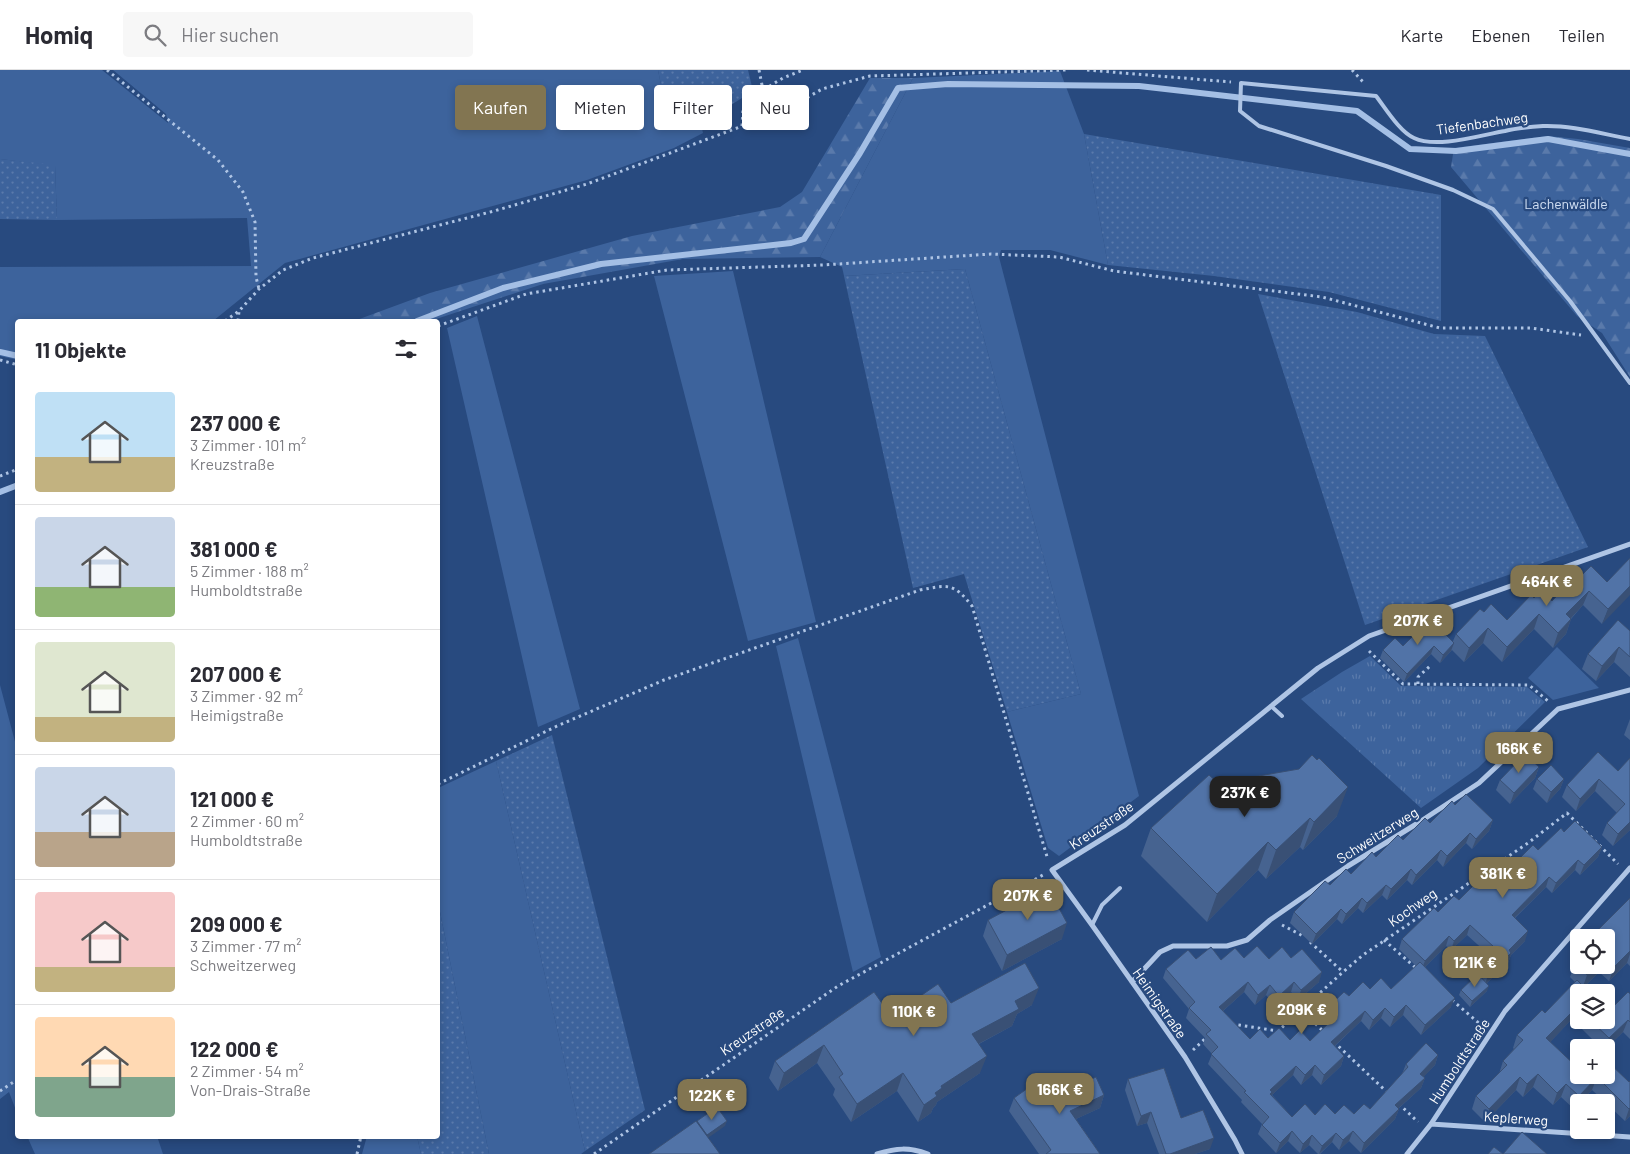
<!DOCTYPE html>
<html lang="de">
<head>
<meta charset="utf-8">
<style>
	:root { --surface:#fff; --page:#f7f7f7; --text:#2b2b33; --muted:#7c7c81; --line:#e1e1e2; --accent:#827551 }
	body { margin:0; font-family:Barlow,sans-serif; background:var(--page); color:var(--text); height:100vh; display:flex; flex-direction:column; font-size:19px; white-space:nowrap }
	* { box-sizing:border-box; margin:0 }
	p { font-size:16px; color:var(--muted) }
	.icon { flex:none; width:28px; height:28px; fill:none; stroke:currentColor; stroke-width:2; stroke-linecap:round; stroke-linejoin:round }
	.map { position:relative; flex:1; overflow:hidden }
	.details { position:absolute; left:15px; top:249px; width:425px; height:820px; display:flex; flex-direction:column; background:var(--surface); border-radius:5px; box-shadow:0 2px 8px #0003 }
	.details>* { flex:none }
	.hud { position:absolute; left:455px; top:15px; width:475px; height:45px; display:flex; gap:10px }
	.buttons { position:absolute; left:1570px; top:859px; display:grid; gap:10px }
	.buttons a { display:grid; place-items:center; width:45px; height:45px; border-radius:5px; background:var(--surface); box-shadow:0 2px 8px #0003; font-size:25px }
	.price { position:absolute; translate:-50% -42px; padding:0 11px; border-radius:10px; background:var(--accent); color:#fff; font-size:16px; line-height:32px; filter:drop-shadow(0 1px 2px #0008) }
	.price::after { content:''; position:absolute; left:50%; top:30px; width:15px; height:11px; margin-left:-8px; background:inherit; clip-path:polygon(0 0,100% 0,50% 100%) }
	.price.on { background:#222; color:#fff }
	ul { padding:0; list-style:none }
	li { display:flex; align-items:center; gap:15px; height:125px; padding:0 20px }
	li+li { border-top:1px solid var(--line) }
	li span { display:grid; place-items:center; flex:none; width:140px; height:100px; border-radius:5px; color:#555 }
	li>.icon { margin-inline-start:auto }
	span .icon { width:60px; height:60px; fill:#fffc; stroke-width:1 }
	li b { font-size:21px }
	h2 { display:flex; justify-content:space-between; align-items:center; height:60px; padding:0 20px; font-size:21px }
	.pill { padding:0 18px; border-radius:5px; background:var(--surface); box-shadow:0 2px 8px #0003; font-size:18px; line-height:45px }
	.pill.on { background:var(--accent); color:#fff }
	header { display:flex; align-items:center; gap:30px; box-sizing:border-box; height:70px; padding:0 25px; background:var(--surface); border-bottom:1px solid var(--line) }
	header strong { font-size:24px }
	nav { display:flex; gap:28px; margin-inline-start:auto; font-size:18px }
	.search { width:350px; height:45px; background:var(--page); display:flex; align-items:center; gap:12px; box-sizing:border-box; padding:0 18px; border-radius:5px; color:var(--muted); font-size:19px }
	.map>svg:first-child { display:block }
	.grass { fill:#3d639c }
	.forest { fill:url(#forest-firs) }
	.park { fill:url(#park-tufts) }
	.garden { fill:url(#garden-dots) }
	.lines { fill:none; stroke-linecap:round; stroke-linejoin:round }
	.stream { stroke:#a4bfe5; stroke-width:6 }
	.path { stroke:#afc5e5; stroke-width:3; stroke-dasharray:2.5 4; stroke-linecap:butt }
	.service { stroke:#afc5e5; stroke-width:4 }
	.minor { stroke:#afc5e5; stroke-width:5 }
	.wall { fill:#466390 }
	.shaded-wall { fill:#395075 }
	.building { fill:#5173a7; stroke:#395075 }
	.labels { text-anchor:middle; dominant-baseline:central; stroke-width:4.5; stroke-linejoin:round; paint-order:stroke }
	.street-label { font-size:14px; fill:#fff; stroke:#284a7f }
	.park-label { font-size:14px; fill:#d2e0f4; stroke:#284a7f }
</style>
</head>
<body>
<header>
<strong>Homiq</strong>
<div class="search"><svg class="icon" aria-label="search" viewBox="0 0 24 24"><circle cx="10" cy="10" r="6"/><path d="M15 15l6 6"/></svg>Hier suchen</div>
<nav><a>Karte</a><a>Ebenen</a><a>Teilen</a></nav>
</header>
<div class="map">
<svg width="1630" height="1084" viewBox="0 0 1630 1084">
	<defs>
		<pattern id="forest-firs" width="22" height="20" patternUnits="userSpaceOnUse" patternTransform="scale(1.25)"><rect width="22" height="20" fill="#3d639c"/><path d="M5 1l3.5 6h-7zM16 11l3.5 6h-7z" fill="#5a7aab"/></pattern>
		<pattern id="park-tufts" width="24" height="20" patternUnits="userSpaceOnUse" patternTransform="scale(1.25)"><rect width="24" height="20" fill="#3d639c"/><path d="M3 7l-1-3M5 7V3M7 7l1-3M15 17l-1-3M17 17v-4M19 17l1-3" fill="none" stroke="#5a7aab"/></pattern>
		<pattern id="garden-dots" width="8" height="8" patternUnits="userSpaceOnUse" patternTransform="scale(1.25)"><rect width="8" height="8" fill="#3d639c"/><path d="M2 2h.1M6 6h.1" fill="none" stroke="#5a7aab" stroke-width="1.8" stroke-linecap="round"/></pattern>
	</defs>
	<rect width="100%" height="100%" fill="#284a7f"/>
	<path class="grass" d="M0,0H102L168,53L166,44L113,0H658L670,59L701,54L703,63L674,78L587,110L285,193L213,251H18L17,290L0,286V197L251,196L247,148L57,150L55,96L0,89Z
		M1060,1L1084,64L1108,195L1050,180H1001L999,187L1139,726L1059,786L1048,778L1007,642L1081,624L965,199L844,206L842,197L820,187L913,8Z
		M733,201L816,552L748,571L654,206Z
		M477,246L580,639L538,657L447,258Z
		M798,568L881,887L853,902L776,576Z
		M1557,577L1599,618L1553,630L1528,608Z
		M0,615L18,683L17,1043L9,1022L0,1029Z
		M496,691L585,1081L581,1084H489L438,832V718Z
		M27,1066H157L163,1084H35Z
		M367,1066H417L421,1084H362Z"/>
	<path class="forest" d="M870,8H913L820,187L683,189L543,214L430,251H354L430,223L632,166L780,137L802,122Z
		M1548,66L1578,69L1630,78V307L1602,263L1577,246L1451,97L1454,78Z"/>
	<path class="park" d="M1370,586L1401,616L1527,617L1545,632L1478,698L1421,738L1301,629L1342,602Z"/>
	<path class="garden" d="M658,0H748L753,21L701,54L670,59Z
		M1084,64L1441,125V251L1329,222L1214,206L1108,195Z
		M0,89L55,95L57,150L0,149Z
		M965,199L1081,624L1007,642L964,504L913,518L844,206Z
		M1258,224L1357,242L1434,264L1485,266L1588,477L1365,555Z
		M552,665L645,1040L585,1081L496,691Z
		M438,832L489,1084H421L417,1066H438Z"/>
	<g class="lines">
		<path class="stream" d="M417,251L503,218L601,194L791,173L804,169L860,83L898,18L948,14L1139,16L1357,41L1410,79L1456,81L1548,69L1630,84
			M0,282L18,286
			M0,422L18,415"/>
		<path class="path" d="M107,0L218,90L243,122L255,152L256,207L259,219
			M759,0L763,20
			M1087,0L1231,12
			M1352,0L1364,13
			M742,56L743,39L763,20L783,8L803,0
			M225,251L239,241L259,219L283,200L313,188L494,141L587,114L788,39L822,19L870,6L1067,0
			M238,251L239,241
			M438,256L526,224L667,200L823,195L991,184L1059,187L1114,201L1322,227L1440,258H1531L1581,265
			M0,290L18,295
			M0,406L18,399
			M1369,581L1403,614L1529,615L1548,631
			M1418,614V607L1430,596
			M438,714L557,656L664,610L920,520C948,515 953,512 972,536L1048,790
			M1282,855L1305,867
			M1384,870L1417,899
			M1310,872L1343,902
			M1452,930L1481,955
			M1301,940L1343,902L1363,885L1528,773L1567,743L1618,794
			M1232,954L1278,961L1301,940L1324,962
			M1334,972L1389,1024
			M1193,980L1207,967
			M0,1021L18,1009
			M1399,1034L1418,1052
			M357,1084L361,1066
			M594,1084L838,916L1043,805"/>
		<path class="service" d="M1630,69C1602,64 1572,55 1543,56C1530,57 1517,58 1505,61C1481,65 1437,79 1414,68C1400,62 1386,39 1376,26L1241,13L1240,41L1259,56L1386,96L1453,120L1493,139L1570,231L1630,313
			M1271,636L1282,646
			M1092,855L1102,835L1120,818"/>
		<path class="minor" d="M1132,912L1160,882L1173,876H1227L1247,870L1270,850L1348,796L1418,753L1479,713L1558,639L1630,620
			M1431,1054L1630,1067
			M877,1084C897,1078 908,1077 928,1084
			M1242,1084L1235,1070L1185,987L1092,855L1052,800L1125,755L1318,598L1369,566L1630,474
			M1407,1084L1431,1054L1505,941L1630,798"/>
	</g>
	<path class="wall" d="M1630,488L1602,554L1583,535L1571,549L1566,564L1553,578L1534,559L1502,592L1483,573L1464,592L1452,580L1440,593L1431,584L1404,612L1380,588L1383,580L1403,576L1453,571L1456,564L1484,542L1507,550L1534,528L1552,531L1583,504L1607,512Z
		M1630,561V607L1614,592L1596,611L1582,599L1588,584Z
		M1630,649V670L1624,665Z
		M1630,688V760L1613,776L1602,765L1607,753L1617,743L1595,721L1576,741L1562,727L1567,715L1618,701Z
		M1539,697L1535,708L1510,734L1496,720L1500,710Z
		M1537,709H1564L1560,719L1547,733L1533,719Z
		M1218,713L1337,746L1303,780L1300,777L1266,809L1258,800L1207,852L1141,786L1151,758Z
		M1455,735L1493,750L1489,761L1472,779L1466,773L1443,797L1437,790L1412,815L1407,810L1387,830L1382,825L1363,843L1358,838L1342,854L1337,849L1312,874L1290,853L1294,842L1330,815L1351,804L1430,753Z
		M1564,762L1602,777L1598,787L1580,805L1575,800L1552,823L1546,817L1515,848L1525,871L1511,885L1508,893L1487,913V921L1470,937L1459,925L1461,920L1475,907L1472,904L1476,894L1487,883L1467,865L1451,880L1446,876L1425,897L1451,937L1421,965L1403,945L1390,957L1381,948L1369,960L1361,951L1335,976L1344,986L1341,996L1321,1015L1312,1005L1301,1015L1293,1005L1272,1025L1292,1047L1315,1045L1354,1044L1370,1039L1402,1004L1406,994L1438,985L1435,995L1423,1007L1425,1008L1421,1018L1398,1039H1399L1395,1049L1361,1083L1349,1071L1339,1080L1332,1072L1320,1084H1318L1309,1075L1300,1083L1288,1071L1276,1083L1258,1064L1262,1054L1241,1032L1242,1030L1208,994L1212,984L1203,974L1205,968L1186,948L1189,939L1163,908L1166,899L1196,889L1221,890L1244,888L1269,889L1291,888L1319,912L1298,930L1291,922L1275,936L1266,925L1255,935L1244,922L1223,941L1250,969L1268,968L1310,971L1328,955L1322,949L1326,939L1349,926L1370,919H1391L1416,896L1399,879L1402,869L1438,842L1459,830L1538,780Z
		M1630,828V896L1627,893L1609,911L1599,902L1579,922V950H1606L1609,941L1630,924V969L1623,962L1606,978H1601L1572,949L1550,972L1579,999L1629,1012L1630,1011V1046L1625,1051L1606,1033V1032H1605L1592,1020L1580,1032H1579L1574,1039L1561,1027L1553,1035L1533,1017L1523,1027L1516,1020L1485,1052L1472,1039L1476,1026L1499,1004L1503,991L1514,979L1513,978L1517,965L1545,943L1575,912L1570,907L1575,893L1579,895H1606V868H1596L1598,860Z
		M988,850L1062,869L1002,901L983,866Z
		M951,933L1032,935L1017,944L1012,956L979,974L980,1003L937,1032L936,1035L933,1038L931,1043L918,1052L897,1021L851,1052L833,1025L835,1019L817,993L778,1021L769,1008L775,991L891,946Z
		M1128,1009L1181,1048L1210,1079L1195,1084H1159L1147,1053L1137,1056L1125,1020Z
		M1058,1024L1104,1025L1100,1038L1076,1049L1100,1084H1039L1009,1041L1014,1028Z"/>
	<path class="shaded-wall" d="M1630,516V525L1602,554L1608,539Z
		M1589,521L1583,535L1561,559L1566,544Z
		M1539,544L1534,559L1502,592L1507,577Z
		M1571,549L1566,564L1553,578L1558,563Z
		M1488,558L1483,573L1464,592L1469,578Z
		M1454,573L1451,581L1440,593L1443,585Z
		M1434,576L1431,584L1404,612L1407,604Z
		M1619,577L1614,592L1596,611L1602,596Z
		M1539,697L1535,708L1510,734L1514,723Z
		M1564,709L1560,719L1547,733L1551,722Z
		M1599,709L1595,721L1576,741L1580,729Z
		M1348,717L1337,746L1303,780L1314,752Z
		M1310,748L1300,777L1266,809L1276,780Z
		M1493,750L1489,761L1472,779L1476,769Z
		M1630,752V760L1613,776L1618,764Z
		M1470,763L1466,773L1443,797L1447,786Z
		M1268,772L1258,800L1207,852L1217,824Z
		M1602,777L1598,787L1580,805L1584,795Z
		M1441,780L1437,790L1412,815L1416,805Z
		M1578,790L1575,800L1552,823L1556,813Z
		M1411,799L1407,810L1387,830L1391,819Z
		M1549,807L1546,817L1508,854L1512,845Z
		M1386,815L1382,825L1363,843L1367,833Z
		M1362,828L1358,838L1342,854L1346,844Z
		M1341,839L1337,849L1312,874L1316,864Z
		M1067,853L1062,869L1002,901L1007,885Z
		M1470,855L1467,865L1451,880L1454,871Z
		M1528,861L1525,871L1511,885L1508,893L1484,916L1488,906L1509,880Z
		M1449,866L1446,876L1421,901L1425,891Z
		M1630,881V884L1627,893L1609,911L1614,897Z
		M1597,895H1602L1599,902L1582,919L1587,905Z
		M1322,902L1319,912L1298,930L1301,920Z
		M1248,912L1244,922L1216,947L1219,937Z
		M1294,912L1291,922L1275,936L1279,926Z
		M1270,915L1266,925L1255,935L1258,925Z
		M1489,916L1487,921L1470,937L1472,931Z
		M1039,918L1032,935L1017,944L1012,956L965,981L972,964L1015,931Z
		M1455,928L1451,937L1421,965L1425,955Z
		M1406,935L1403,945L1390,957L1394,947Z
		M1577,937L1572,949L1542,981L1546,968Z
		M1385,938L1381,948L1369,960L1373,950Z
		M1365,941L1361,951L1328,982L1331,972Z
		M1628,950L1623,962L1606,979V978L1609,968Z
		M824,975L817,993L778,1021L784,1003Z
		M1438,985L1435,995L1417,1014L1420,1004Z
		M987,986L980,1003L937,1032L936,1035L933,1038L931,1043L918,1052L924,1035L941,1016Z
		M1344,986L1341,996L1321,1015L1324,1005Z
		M1315,995L1312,1005L1301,1015L1305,1005Z
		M1296,996L1293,1005L1270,1027V1020Z
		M903,1003L897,1021L851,1052L857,1034Z
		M1538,1004L1533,1017L1523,1027L1527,1014Z
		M1520,1007L1516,1020L1485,1052L1489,1039Z
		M1597,1007L1592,1020L1580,1032H1579V1034L1574,1039L1579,1026Z
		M1425,1008L1421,1018L1391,1045L1395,1035Z
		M1566,1014L1561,1027L1553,1035L1557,1023Z
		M1104,1025L1100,1038L1065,1054L1070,1041Z
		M1630,1038V1046L1625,1051L1629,1039Z
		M1399,1039L1395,1049L1361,1083L1364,1073Z
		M1151,1042L1147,1053L1137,1056L1141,1046Z
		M727,1051L725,1056L705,1070L707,1065Z
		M1292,1061L1288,1071L1276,1083L1280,1073Z
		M1353,1061L1349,1071L1339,1080L1343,1070Z
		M1336,1063L1332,1072L1319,1084L1322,1076Z
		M1312,1065L1309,1075L1300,1083L1303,1074Z
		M1214,1068L1210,1079L1195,1084H1170Z"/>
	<path class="building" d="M1630,488V516L1608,539L1589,521L1566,544L1571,549L1558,563L1539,544L1507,577L1488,558L1469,578L1456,564L1480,539L1484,542L1491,534L1507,550L1531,525L1534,528L1541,520L1552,531L1580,501L1583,504L1591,496L1607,512Z
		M1430,549L1454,573L1443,585L1434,576L1407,604L1383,580L1395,568L1403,576Z
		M1618,550L1630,561V587L1619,577L1602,596L1588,584Z
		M1598,682L1618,701L1630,688V752L1618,764L1607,753L1625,734L1599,709L1580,729L1567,715Z
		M1525,684L1539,697L1514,723L1500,710Z
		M1312,685L1317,690L1319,688L1348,717L1314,752L1310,748L1276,780L1268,772L1217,824L1151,758L1209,705L1218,713L1299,699Z
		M1551,695L1564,709L1551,722L1537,709Z
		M1466,724L1493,750L1476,769L1470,763L1447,786L1441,780L1416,805L1411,799L1391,819L1386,815L1367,833L1362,828L1346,844L1341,839L1316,864L1294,842L1325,811L1330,815L1346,799L1351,804L1372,782L1376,787L1398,765L1403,770L1425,748L1430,753L1452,731L1455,735Z
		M1575,751L1602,777L1584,795L1578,790L1556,813L1549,807L1512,845L1528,861L1509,880L1511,883L1488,906L1476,894L1494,877L1470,855L1454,871L1449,866L1425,891L1402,869L1434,838L1438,842L1454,826L1459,830L1480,809L1485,814L1507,792L1511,797L1533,775L1538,780L1561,758L1564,762Z
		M1048,818L1067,853L1007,885L988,850Z
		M1630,828V881L1614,897L1606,890V868H1601L1603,865L1598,860Z
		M1257,876L1269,889L1282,877L1291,888L1302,879L1322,902L1301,920L1294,912L1279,926L1270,915L1258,925L1248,912L1219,937L1250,969L1260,959L1268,968L1279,958L1290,970L1300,960L1310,971L1334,948L1326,939L1344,922L1349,926L1363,912L1370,919L1381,908L1391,919L1420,892L1455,928L1425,955L1406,935L1394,947L1385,938L1373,950L1365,941L1331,972L1344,986L1324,1005L1315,995L1305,1005L1296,996L1270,1020L1272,1022L1270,1024L1292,1047L1305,1034L1315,1045L1325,1034L1335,1044L1344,1035L1354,1044L1364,1034L1370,1039L1408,997L1406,994L1426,973L1438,985L1420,1004L1425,1008L1395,1035L1399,1039L1364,1073L1353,1061L1343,1070L1336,1063L1322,1076L1312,1065L1303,1074L1292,1061L1280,1073L1262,1055L1269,1047L1244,1022L1246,1021L1211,984L1218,977L1206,964L1211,960L1189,938L1195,932L1166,899L1188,880L1196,889L1211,877L1221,890L1235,878L1244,888Z
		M1579,890V895H1597L1587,905L1575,893Z
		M1025,893L1039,918L1015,931L1019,939L972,964L987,986L941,1016L942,1018L935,1023L937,1026L924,1035L903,1003L857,1034L839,1007L843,1004L824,975L784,1003L775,991L874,922L891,946L938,914L951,933Z
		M1478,904L1489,916L1472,931L1461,920Z
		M1577,910L1589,922H1579V939L1577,937L1546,968L1579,999V1005H1606V990L1629,1012L1630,1011V1038L1629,1039L1597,1007L1579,1026L1566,1014L1557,1023L1538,1004L1527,1014L1520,1007L1489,1039L1476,1026L1507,995L1503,991L1523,970L1517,965L1542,940L1545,943Z
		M1628,922L1630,924V952L1628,950L1609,968L1590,950H1606V939L1609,941Z
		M1164,998L1181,1048L1203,1040L1214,1068L1170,1084H1166L1151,1042L1141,1046L1128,1009Z
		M1045,1006L1058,1024L1096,1007L1104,1025L1070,1041L1100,1084H1046L1051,1080L1014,1028Z
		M717,1037L727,1051L707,1065L697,1051Z
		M696,1051L720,1084H649Z
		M1522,1062L1547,1084H1503Z
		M1494,1077L1503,1084H1488Z"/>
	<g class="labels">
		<g class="street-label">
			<text transform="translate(1482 53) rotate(-8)">Tiefenbachweg</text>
			<text transform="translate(1101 755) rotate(-34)">Kreuzstraße</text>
			<text transform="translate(1377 765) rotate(-32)">Schweitzerweg</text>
			<text transform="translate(1412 837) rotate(-35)">Kochweg</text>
			<text transform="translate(1160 933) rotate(55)">Heimigstraße</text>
			<text transform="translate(752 961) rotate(-34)">Kreuzstraße</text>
			<text transform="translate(1459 991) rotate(-57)">Humboldtstraße</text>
			<text transform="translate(1516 1048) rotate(4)">Keplerweg</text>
		</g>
		<g class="park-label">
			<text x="1566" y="133">Lachenwäldle</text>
		</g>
	</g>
</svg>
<div class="buttons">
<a><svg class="icon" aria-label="locate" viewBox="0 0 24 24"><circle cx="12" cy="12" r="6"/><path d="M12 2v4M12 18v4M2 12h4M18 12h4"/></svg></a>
<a><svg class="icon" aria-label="layers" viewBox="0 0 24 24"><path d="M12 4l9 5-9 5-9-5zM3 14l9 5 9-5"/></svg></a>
<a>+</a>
<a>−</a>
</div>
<b class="price" style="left:1547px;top:537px">464K €</b>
<b class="price" style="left:1418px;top:576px">207K €</b>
<b class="price" style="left:1519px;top:704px">166K €</b>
<b class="price on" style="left:1245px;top:748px">237K €</b>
<b class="price" style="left:1503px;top:829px">381K €</b>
<b class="price" style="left:1028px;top:851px">207K €</b>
<b class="price" style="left:1475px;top:918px">121K €</b>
<b class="price" style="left:1302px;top:965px">209K €</b>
<b class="price" style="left:914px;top:967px">110K €</b>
<b class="price" style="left:1060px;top:1045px">166K €</b>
<b class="price" style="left:712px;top:1051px">122K €</b>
<div class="hud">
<a class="pill on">Kaufen</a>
<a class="pill">Mieten</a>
<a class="pill">Filter</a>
<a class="pill">Neu</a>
</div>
<section class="details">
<h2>11 Objekte<svg class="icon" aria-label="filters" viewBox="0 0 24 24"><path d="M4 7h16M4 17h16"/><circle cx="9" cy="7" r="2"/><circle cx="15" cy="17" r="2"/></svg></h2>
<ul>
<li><span style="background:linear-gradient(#bfe0f5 65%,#c2b280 0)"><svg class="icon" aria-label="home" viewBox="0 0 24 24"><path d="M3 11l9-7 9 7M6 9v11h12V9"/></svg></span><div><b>237 000 €</b><p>3 Zimmer · 101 m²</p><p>Kreuzstraße</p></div></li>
<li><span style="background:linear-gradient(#c9d6e8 70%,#8fb573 0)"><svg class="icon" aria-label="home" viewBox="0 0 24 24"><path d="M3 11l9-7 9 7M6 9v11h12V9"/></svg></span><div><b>381 000 €</b><p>5 Zimmer · 188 m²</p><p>Humboldtstraße</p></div></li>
<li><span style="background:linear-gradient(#dfe7d0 75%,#c2b280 0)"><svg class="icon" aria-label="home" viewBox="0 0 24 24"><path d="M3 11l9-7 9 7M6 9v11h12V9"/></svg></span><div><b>207 000 €</b><p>3 Zimmer · 92 m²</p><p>Heimigstraße</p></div></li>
<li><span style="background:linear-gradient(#c9d6e8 65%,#b9a48a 0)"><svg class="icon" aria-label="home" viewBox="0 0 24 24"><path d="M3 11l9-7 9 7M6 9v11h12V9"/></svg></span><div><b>121 000 €</b><p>2 Zimmer · 60 m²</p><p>Humboldtstraße</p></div></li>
<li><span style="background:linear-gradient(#f6c9c9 75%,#c2b280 0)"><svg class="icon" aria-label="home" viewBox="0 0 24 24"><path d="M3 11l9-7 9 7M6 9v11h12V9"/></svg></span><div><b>209 000 €</b><p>3 Zimmer · 77 m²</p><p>Schweitzerweg</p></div></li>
<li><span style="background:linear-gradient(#ffd9b3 60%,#7fa58c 0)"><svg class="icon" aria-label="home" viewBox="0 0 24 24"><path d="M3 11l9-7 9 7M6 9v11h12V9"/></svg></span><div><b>122 000 €</b><p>2 Zimmer · 54 m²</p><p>Von-Drais-Straße</p></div></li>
</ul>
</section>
</div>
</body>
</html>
